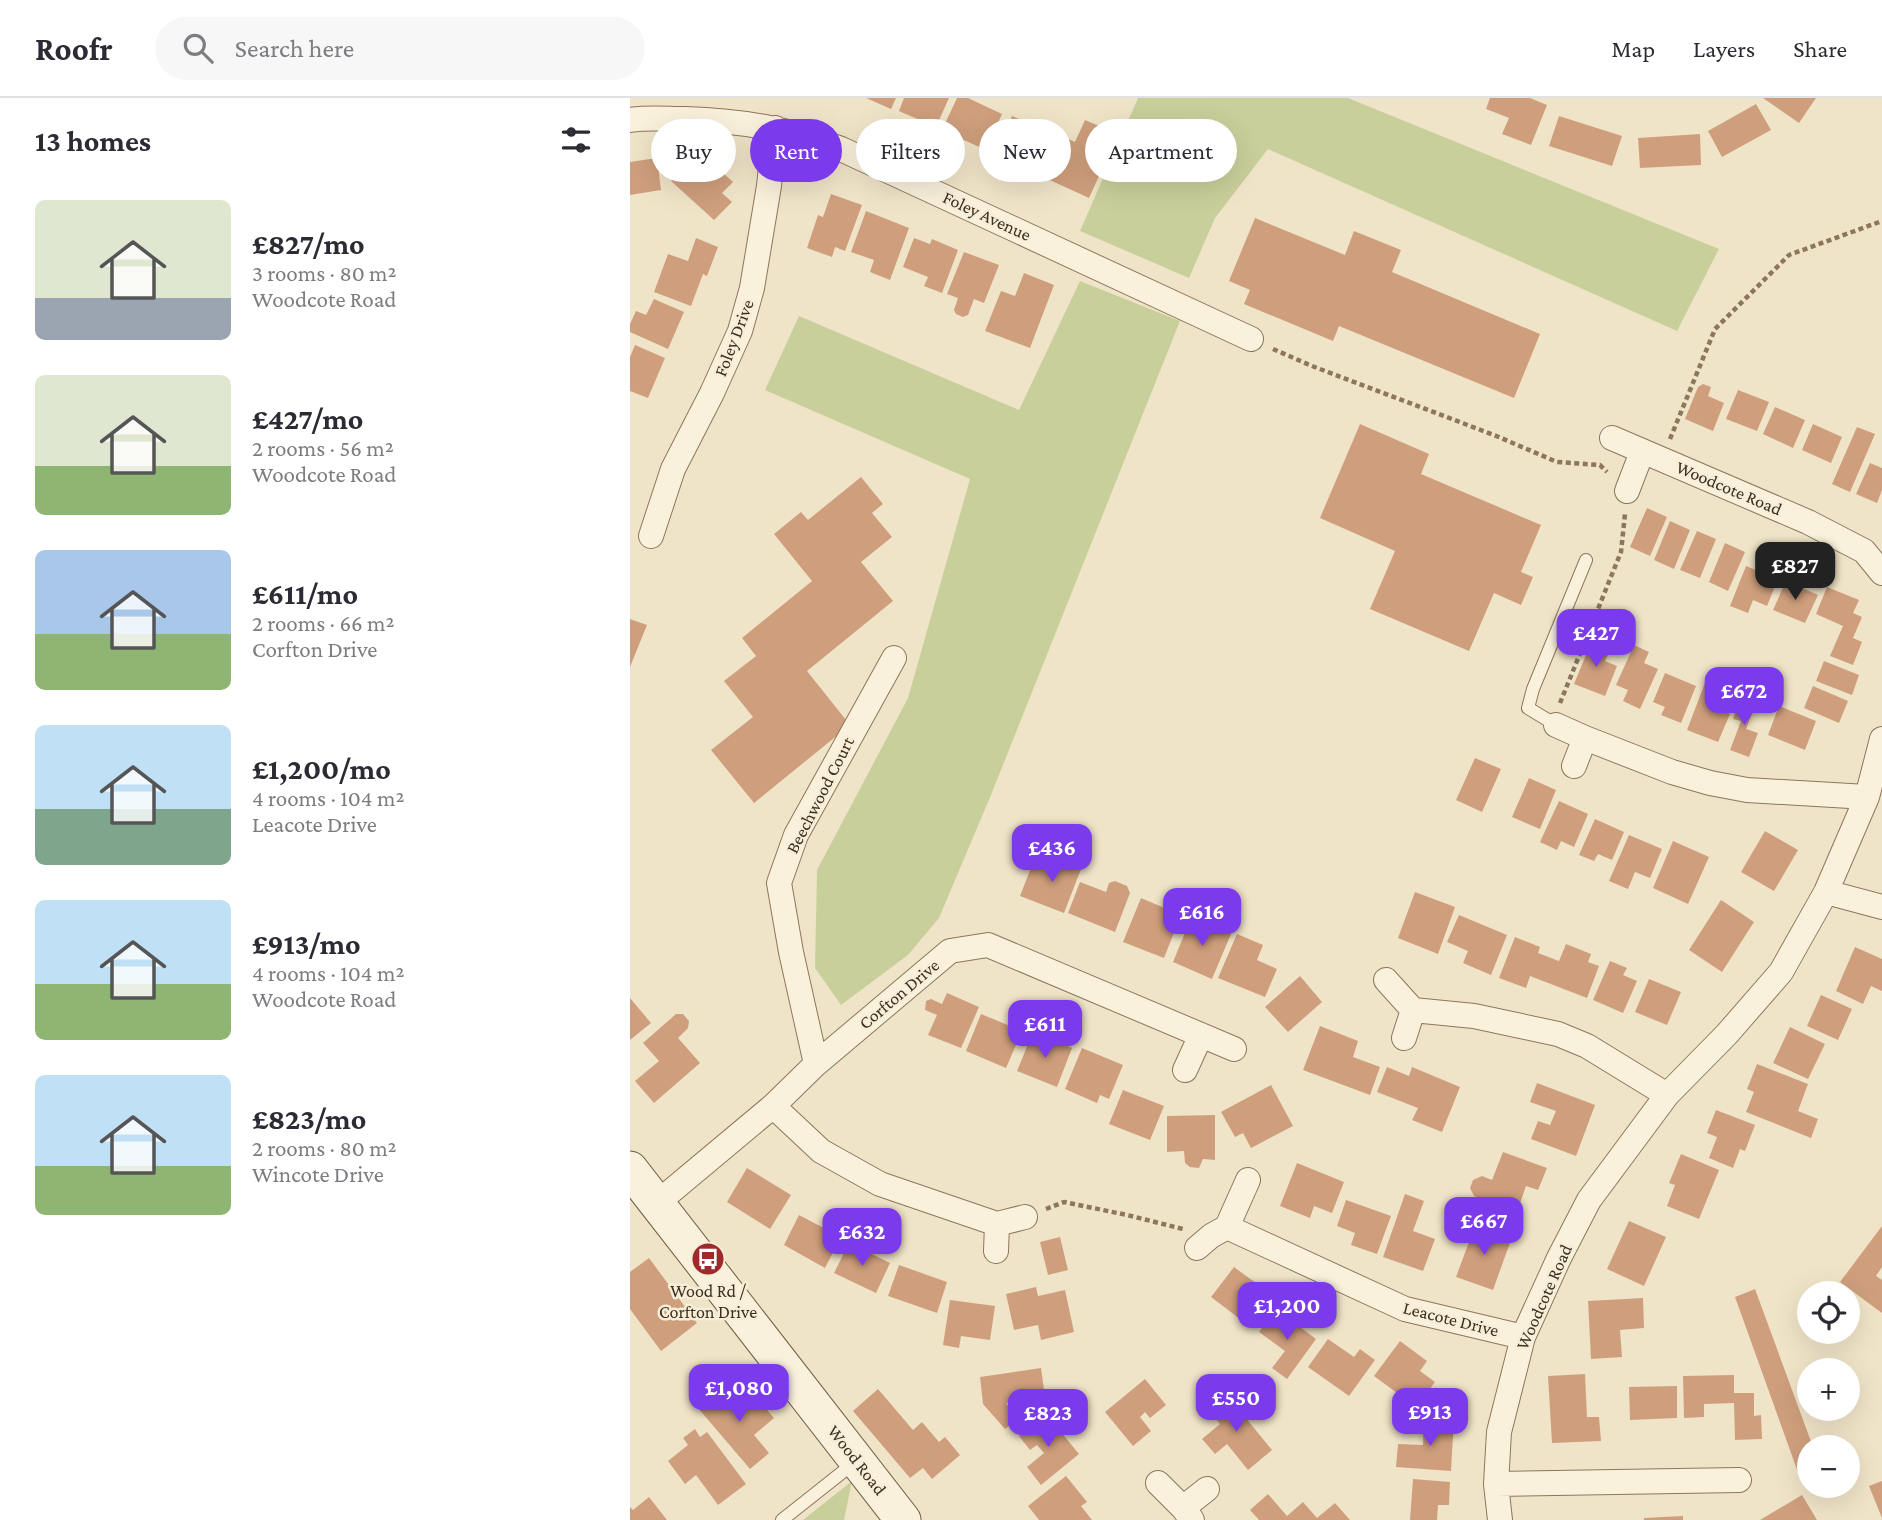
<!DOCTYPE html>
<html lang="en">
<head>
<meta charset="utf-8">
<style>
	:root { --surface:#fff; --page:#f7f7f7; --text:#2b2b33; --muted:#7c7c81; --line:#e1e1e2; --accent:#7c3aed }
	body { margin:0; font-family:"Crimson Pro",serif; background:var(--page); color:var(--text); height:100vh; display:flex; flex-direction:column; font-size:26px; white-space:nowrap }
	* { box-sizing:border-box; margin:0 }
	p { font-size:23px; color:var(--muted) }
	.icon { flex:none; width:38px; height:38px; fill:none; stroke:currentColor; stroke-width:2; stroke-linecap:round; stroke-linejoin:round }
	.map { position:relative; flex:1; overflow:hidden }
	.details { display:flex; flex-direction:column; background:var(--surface); width:630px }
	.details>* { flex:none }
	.banner { position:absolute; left:21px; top:21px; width:665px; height:63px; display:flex; gap:14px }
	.tools { position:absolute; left:1167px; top:1183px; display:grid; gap:14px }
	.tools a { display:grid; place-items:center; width:63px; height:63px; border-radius:50%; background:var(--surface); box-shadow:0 7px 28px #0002; font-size:35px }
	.price { position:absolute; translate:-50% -60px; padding:0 16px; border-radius:14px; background:var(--accent); color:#fff; font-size:23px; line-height:46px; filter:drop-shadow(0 2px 4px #0008) }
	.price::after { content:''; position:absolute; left:50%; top:42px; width:21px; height:16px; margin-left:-10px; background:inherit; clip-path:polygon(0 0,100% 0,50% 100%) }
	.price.current { background:#222; color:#fff }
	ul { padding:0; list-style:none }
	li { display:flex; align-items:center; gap:21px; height:175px; padding:0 35px }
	li span { display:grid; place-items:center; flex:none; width:196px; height:140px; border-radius:10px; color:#555 }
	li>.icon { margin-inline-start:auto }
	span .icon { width:84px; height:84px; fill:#fffc; stroke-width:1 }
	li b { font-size:30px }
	h2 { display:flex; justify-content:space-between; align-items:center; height:84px; padding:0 35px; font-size:30px }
	.pill { padding:0 24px; border-radius:32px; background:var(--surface); box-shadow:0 7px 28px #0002; font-size:24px; line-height:63px }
	.pill.current { background:var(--accent); color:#fff }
	header { display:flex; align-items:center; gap:42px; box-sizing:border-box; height:98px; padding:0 35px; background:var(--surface); border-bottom:2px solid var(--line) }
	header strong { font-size:33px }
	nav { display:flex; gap:38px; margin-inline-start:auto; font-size:24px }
	.search { width:490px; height:63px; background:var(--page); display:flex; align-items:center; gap:18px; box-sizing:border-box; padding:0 24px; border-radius:38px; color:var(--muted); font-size:26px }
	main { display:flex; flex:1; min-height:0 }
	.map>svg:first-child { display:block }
	.green { fill:#c9cf9b }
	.building { fill:#cf9f7d }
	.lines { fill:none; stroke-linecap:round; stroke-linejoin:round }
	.lane-casing { stroke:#8d765c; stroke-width:14 }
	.street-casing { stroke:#8d765c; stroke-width:26 }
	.secondary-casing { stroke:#6f573f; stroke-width:37 }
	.path { stroke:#8d765c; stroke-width:4.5; stroke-dasharray:5 3.5; stroke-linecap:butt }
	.lane { stroke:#faf1dc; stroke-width:12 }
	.street { stroke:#faf1dc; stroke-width:24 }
	.secondary { stroke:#faf1dc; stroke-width:35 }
	.labels { text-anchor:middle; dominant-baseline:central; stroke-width:5; stroke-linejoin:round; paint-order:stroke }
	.street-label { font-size:18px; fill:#3d2e20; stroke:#f7eed8 }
	.poi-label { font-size:18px; fill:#3d2e20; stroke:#f7eed8 }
</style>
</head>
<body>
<header>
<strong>Roofr</strong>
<div class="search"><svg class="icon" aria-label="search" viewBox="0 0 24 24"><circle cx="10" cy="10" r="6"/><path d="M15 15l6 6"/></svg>Search here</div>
<nav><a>Map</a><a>Layers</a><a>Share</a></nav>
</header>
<main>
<section class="details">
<h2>13 homes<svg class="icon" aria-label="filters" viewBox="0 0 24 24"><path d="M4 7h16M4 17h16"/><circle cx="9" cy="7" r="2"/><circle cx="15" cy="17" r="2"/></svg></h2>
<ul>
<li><span style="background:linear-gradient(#dfe7d0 70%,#9aa5b1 0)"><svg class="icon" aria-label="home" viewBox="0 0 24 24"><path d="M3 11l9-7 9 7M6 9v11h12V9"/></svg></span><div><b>£827/mo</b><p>3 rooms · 80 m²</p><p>Woodcote Road</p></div></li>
<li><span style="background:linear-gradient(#dfe7d0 65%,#8fb573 0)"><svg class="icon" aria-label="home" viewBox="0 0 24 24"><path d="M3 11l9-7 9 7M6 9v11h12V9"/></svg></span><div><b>£427/mo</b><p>2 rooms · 56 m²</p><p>Woodcote Road</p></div></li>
<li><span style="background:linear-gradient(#a9c7e8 60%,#8fb573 0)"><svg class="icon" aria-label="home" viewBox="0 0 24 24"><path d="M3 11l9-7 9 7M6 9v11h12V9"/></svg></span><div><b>£611/mo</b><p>2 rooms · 66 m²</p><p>Corfton Drive</p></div></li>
<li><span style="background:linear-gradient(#bfe0f5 60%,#7fa58c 0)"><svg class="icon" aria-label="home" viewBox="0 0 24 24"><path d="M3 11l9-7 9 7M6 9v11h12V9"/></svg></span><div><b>£1,200/mo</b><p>4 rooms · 104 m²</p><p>Leacote Drive</p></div></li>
<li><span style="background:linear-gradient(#bfe0f5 60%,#8fb573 0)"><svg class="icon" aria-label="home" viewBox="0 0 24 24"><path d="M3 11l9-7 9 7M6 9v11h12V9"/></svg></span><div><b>£913/mo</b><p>4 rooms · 104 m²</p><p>Woodcote Road</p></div></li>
<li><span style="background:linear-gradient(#bfe0f5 65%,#8fb573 0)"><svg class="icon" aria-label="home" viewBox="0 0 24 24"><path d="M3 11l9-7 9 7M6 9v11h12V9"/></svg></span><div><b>£823/mo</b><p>2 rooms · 80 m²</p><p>Wincote Drive</p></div></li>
</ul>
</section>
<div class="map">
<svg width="1252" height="1422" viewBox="0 0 1252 1422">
	<rect width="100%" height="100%" fill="#f0e4c8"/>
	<path class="green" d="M508,0H718L1089,151L1047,233L638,51L585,120L559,180L450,133Z
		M450,183L550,223L361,697L309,820L278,857L211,907L185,870L187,772L278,600L340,381L135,292L169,218L389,312Z
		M222,1383L214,1422H173Z"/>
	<path class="building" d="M236,0H266L261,11Z
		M274,0H319L306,29L269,13Z
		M327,0H338L372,16L356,52L312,32Z
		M860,0H900L917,7L901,47L872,36L879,20L856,11Z
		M1133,0H1186L1169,25Z
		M1126,6L1141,32L1092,59L1078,33Z
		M382,18L421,34L407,69L369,54Z
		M929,18L992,38L982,68L919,48Z
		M455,22L488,36L459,100L411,78L429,37L445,44Z
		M1070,36L1071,67L1010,70L1008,40Z
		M27,60L31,92L0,97V64Z
		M79,62L103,84L92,95L102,104L84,122L41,83L59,63L69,73Z
		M201,96L232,107L215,153L205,149L202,159L177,150L188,117L193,119Z
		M236,113L279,130L260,182L240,174L244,162L221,154Z
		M625,120L715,157L724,133L771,152L762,174L910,236L884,300L709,228L703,243L614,206L620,192L599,183Z
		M66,140L88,149L77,178L73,176L61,208L24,194L38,156L58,163Z
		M284,140L300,146L302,141L328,152L312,195L294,188L298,179L273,169Z
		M334,154L369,167L354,205L344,201L338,217L333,219L326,216L324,212L328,200L317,196Z
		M394,175L424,187L400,250L355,233L371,193L385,198Z
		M24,201L54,214L38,251L0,234V226L6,213L16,217Z
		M5,247L35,260L18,300L0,293V259Z
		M1073,286L1081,289L1078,298L1094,305L1083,333L1055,321L1068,289Z
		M1108,292L1139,304L1127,333L1096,321Z
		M1145,309L1175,322L1163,350L1133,336Z
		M730,326L799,356L791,376L911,427L891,474L903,479L891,507L864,495L839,553L740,511L765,453L690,420Z
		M1183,326L1212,339L1201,365L1172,352Z
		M1227,329L1245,336L1220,394L1202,386Z
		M1240,365L1252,370V392L1247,405L1226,396Z
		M231,379L253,406L242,415L262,439L231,464L263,503L177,573L220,627L124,705L81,652L123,619L94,583L126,558L112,540L182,483L144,436L171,414L178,422Z
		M1017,410L1037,419L1020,458L1000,449Z
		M1040,423L1060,432L1044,471L1024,462Z
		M1067,433L1086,441L1070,480L1050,472Z
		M1095,445L1115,454L1098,493L1079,484Z
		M1116,468L1148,481L1137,508L1123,502L1118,515L1100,508Z
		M1156,483L1188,497L1175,525L1143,512Z
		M1197,489L1229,502L1223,515L1232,519L1223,540L1232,544L1223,567L1200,558L1213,528L1186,516Z
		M0,521L17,527L0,569Z
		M963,540L982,548L975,563L987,568L975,598L944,586Z
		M1004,547L1019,554L1014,565L1028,571L1010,611L993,603L998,592L986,587Z
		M1194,563L1229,577L1222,597L1186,583Z
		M1035,575L1066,588L1051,625L1031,617L1035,609L1023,604Z
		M1078,577L1095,584L1085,610L1100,616L1088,644L1057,632Z
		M1183,588L1218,603L1209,625L1174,610Z
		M1112,597L1127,602L1116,631L1128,635L1119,659L1100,652L1111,623L1103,621Z
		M1149,608L1186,623L1175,652L1138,637Z
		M845,660L871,671L852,714L826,702Z
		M899,680L926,692L910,731L882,719Z
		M929,703L958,716L944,749L931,743L927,752L910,744Z
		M965,721L994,734L982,762L968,756L964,763L949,757Z
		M1135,733L1168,752L1144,793L1111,774Z
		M999,737L1032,751L1020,780L1005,774L998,791L979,783Z
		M1043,743L1079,759L1058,806L1023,790Z
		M437,759L453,766L434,815L390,798L404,762L431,772Z
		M485,783L497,788L500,795L485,834L438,815L450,784L476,794L479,785Z
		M785,794L825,809L808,856L768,840Z
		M511,800L551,817L534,860L493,844Z
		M1091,802L1124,824L1092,874L1059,852Z
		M829,817L877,837L861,877L833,865L838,853L817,844Z
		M561,820L601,836L582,881L543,864Z
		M607,836L633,847L627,862L647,871L635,899L588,880Z
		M885,839L910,849L908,855L929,863L936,846L961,856L958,864L969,868L957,900L900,878L896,890L869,880Z
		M1225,849L1252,861V893L1241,888L1233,906L1206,893Z
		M980,863L997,870L993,877L1007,883L993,915L963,902Z
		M670,878L692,904L658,934L635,909Z
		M1019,881L1051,894L1037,927L1005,914Z
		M317,895L349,909L331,950L298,937L307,917L295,912L296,903L301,901L312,906Z
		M1191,897L1222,911L1208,942L1177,928Z
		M0,900L21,925L0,942Z
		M46,916H53L59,923L58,930L48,940L70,965L24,1005L5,983L29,963L13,945Z
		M351,916L392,933L376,970L336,953Z
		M690,928L728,943L723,959L750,969L740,997L673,972Z
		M1160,929L1195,946L1178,981L1143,965Z
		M403,934L442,950L427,989L387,973Z
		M452,950L493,967L479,1001L470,997L467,1005L435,991Z
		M1127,966L1178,986L1168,1013L1188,1021L1181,1040L1116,1014L1124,994L1117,991Z
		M757,969L779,978L782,969L830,989L812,1034L782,1022L788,1010L747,994Z
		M907,985L965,1007L946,1058L901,1041L908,1023L920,1027L926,1013L900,1004Z
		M641,987L663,1028L621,1050L613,1035L605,1039L591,1014Z
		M493,992L534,1008L520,1042L479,1026Z
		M1086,1012L1125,1027L1115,1053L1110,1051L1103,1070L1079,1060L1087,1039L1077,1035Z
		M585,1017V1062L573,1061L569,1070L560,1069L555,1065L554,1053L537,1054V1018Z
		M873,1054L917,1070L908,1092L896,1088L887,1114L844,1098L840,1090L843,1082L852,1078L862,1082Z
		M1051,1056L1089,1072L1069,1121L1037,1108L1045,1087L1039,1085Z
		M667,1065L714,1084L702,1115L684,1108L680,1120L650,1108Z
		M117,1070L161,1097L140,1131L97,1104Z
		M775,1096L794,1103L783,1133L805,1141L793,1173L753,1159Z
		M716,1102L761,1118L747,1156L721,1147L725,1135L707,1128Z
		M169,1117L211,1139L195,1170L154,1147Z
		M999,1123L1036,1139L1014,1188L977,1171Z
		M846,1125L882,1139L863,1192L826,1179Z
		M1252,1128V1169L1246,1178L1252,1182V1215L1210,1184Z
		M430,1139L438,1172L418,1177L410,1144Z
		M219,1145L260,1165L246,1195L204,1175Z
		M19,1160L67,1225L31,1253L0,1211V1174Z
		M269,1167L317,1184L307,1215L258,1198Z
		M604,1169L630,1188L623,1197L638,1209L622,1230L581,1199Z
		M406,1189L408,1198L435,1192L444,1234L411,1242L408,1227L384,1232L376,1196Z
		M1125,1191L1183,1349H1180V1377L1170,1380L1105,1199Z
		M1013,1200L1014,1230L990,1232L992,1259L961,1261L958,1203Z
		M320,1202L365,1208L360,1242L331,1238L329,1250L313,1247Z
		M646,1211L686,1241L657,1281L642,1270L655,1253L629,1234Z
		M698,1241L724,1259L730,1251L745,1262L719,1298L678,1269Z
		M770,1243L797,1263L790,1273L805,1284L786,1309L744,1278Z
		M411,1270L415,1299L376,1305L388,1321L375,1331L353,1306L350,1279Z
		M955,1276L957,1319H969L971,1343L922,1345L918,1278Z
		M1104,1277V1295H1124V1318L1131,1317L1132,1341L1105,1342L1104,1305L1074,1306V1319L1054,1320L1053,1278Z
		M515,1281L536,1307L520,1320L515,1314L510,1319L521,1333L503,1348L475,1314Z
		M1047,1288V1320L1000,1322L999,1289Z
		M119,1291L144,1320L124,1337L139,1355L120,1371L68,1310L89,1292L102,1306Z
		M248,1291L283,1332L292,1324L309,1344L315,1339L330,1357L302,1381L293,1370L280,1380L223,1313Z
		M596,1296L642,1352L618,1372L597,1346L585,1356L572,1341L590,1326L578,1311Z
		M416,1316L449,1356L411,1387L397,1369L414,1355L407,1347L400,1352L389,1338Z
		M794,1320L824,1321L821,1373L766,1369L768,1346L793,1347Z
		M65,1331L70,1339L77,1334L116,1386L88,1407L66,1377L55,1386L38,1363L58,1347L53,1340Z
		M436,1378L457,1404L451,1408L462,1422H409L398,1408Z
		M783,1381L820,1384L819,1407H808L807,1422H780Z
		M1252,1383V1420L1239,1388Z
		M638,1396L657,1418L673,1404L687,1420L705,1405L720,1422H629L620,1412Z
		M1172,1397L1187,1422H1130Z
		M19,1399L37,1422H0V1409L3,1412Z
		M1053,1418V1422H1014V1420Z"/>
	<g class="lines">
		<defs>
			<path id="lane" d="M926,627L898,610L903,591L956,462
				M152,1422L224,1365"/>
			<path id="street" d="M0,22C18,19 37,21 55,21C113,23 156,30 211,51L621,241
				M982,340L1178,424L1234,453L1252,475
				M997,393L1012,354
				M21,438L43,371L82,295L110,233L122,190L139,88L145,30
				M926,627L955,640L1042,674L1080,685L1117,692L1237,699
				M944,668L955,640
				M1196,794L1252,809
				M756,882L783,912L774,940
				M783,912L844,918L928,936L957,948L1037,997
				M186,966L161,854L149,785L166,737L264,560
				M555,972L571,937
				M143,1008L191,1053L250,1086L367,1126
				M27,1105L143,1008L186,966L320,853L358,847L604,951
				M597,1129L775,1211L893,1239
				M567,1150L581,1138L597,1129L618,1082
				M366,1153L367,1126L395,1119
				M528,1385L553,1410L562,1422
				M866,1386L1109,1382
				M553,1410L577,1391
				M870,1422L866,1386L869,1334L893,1239L929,1160L959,1102L1037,997L1097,936L1151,874L1196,794L1237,699L1252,641"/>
			<path id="secondary" d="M0,1071L273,1422"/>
		</defs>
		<use href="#lane" class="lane-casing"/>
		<use href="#street" class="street-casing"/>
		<use href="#secondary" class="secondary-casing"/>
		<path class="path" d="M643,251L682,268L864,337L927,364L970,367L977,374
			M1040,341L1085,231L1159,157L1252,123
			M930,605L991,454L995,416
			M416,1111L434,1104L497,1117L553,1131"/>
		<use href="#lane" class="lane"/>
		<use href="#street" class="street"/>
		<use href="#secondary" class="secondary"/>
	</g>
	<defs>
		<symbol id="bus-disc" viewBox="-11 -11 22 22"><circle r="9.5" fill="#9e2a2b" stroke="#f7eed8"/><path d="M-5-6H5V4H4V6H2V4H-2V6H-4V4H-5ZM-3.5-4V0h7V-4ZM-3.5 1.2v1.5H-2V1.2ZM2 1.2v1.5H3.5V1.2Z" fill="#fff"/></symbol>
	</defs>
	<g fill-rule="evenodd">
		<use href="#bus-disc" x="59" y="1142" width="38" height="38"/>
	</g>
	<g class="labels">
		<g class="street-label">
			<text transform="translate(357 118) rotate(25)">Foley Avenue</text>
			<text transform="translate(104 240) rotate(-69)">Foley Drive</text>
			<text transform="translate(1099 390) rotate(23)">Woodcote Road</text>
			<text transform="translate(190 697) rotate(-63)">Beechwood Court</text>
			<text transform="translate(269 896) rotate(-40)">Corfton Drive</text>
			<text transform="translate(914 1199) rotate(-66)">Woodcote Road</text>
			<text transform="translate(821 1221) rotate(14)">Leacote Drive</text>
			<text transform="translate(227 1362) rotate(52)">Wood Road</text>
		</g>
		<g class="poi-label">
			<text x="78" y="1193">Wood Rd /<tspan x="78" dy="21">Corfton Drive</tspan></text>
		</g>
	</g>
</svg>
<div class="tools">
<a><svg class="icon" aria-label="locate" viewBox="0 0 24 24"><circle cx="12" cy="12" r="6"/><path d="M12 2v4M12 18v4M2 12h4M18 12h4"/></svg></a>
<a>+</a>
<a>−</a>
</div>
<b class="price current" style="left:1165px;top:504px">£827</b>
<b class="price" style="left:966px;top:571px">£427</b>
<b class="price" style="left:1114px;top:629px">£672</b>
<b class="price" style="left:422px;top:786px">£436</b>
<b class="price" style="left:572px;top:850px">£616</b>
<b class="price" style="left:415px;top:962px">£611</b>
<b class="price" style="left:854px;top:1159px">£667</b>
<b class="price" style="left:232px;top:1170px">£632</b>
<b class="price" style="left:657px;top:1244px">£1,200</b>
<b class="price" style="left:109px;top:1326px">£1,080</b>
<b class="price" style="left:606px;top:1336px">£550</b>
<b class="price" style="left:800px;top:1350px">£913</b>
<b class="price" style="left:418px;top:1351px">£823</b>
<div class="banner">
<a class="pill">Buy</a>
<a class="pill current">Rent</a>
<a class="pill">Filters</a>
<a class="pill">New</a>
<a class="pill">Apartment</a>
</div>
</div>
</main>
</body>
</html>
